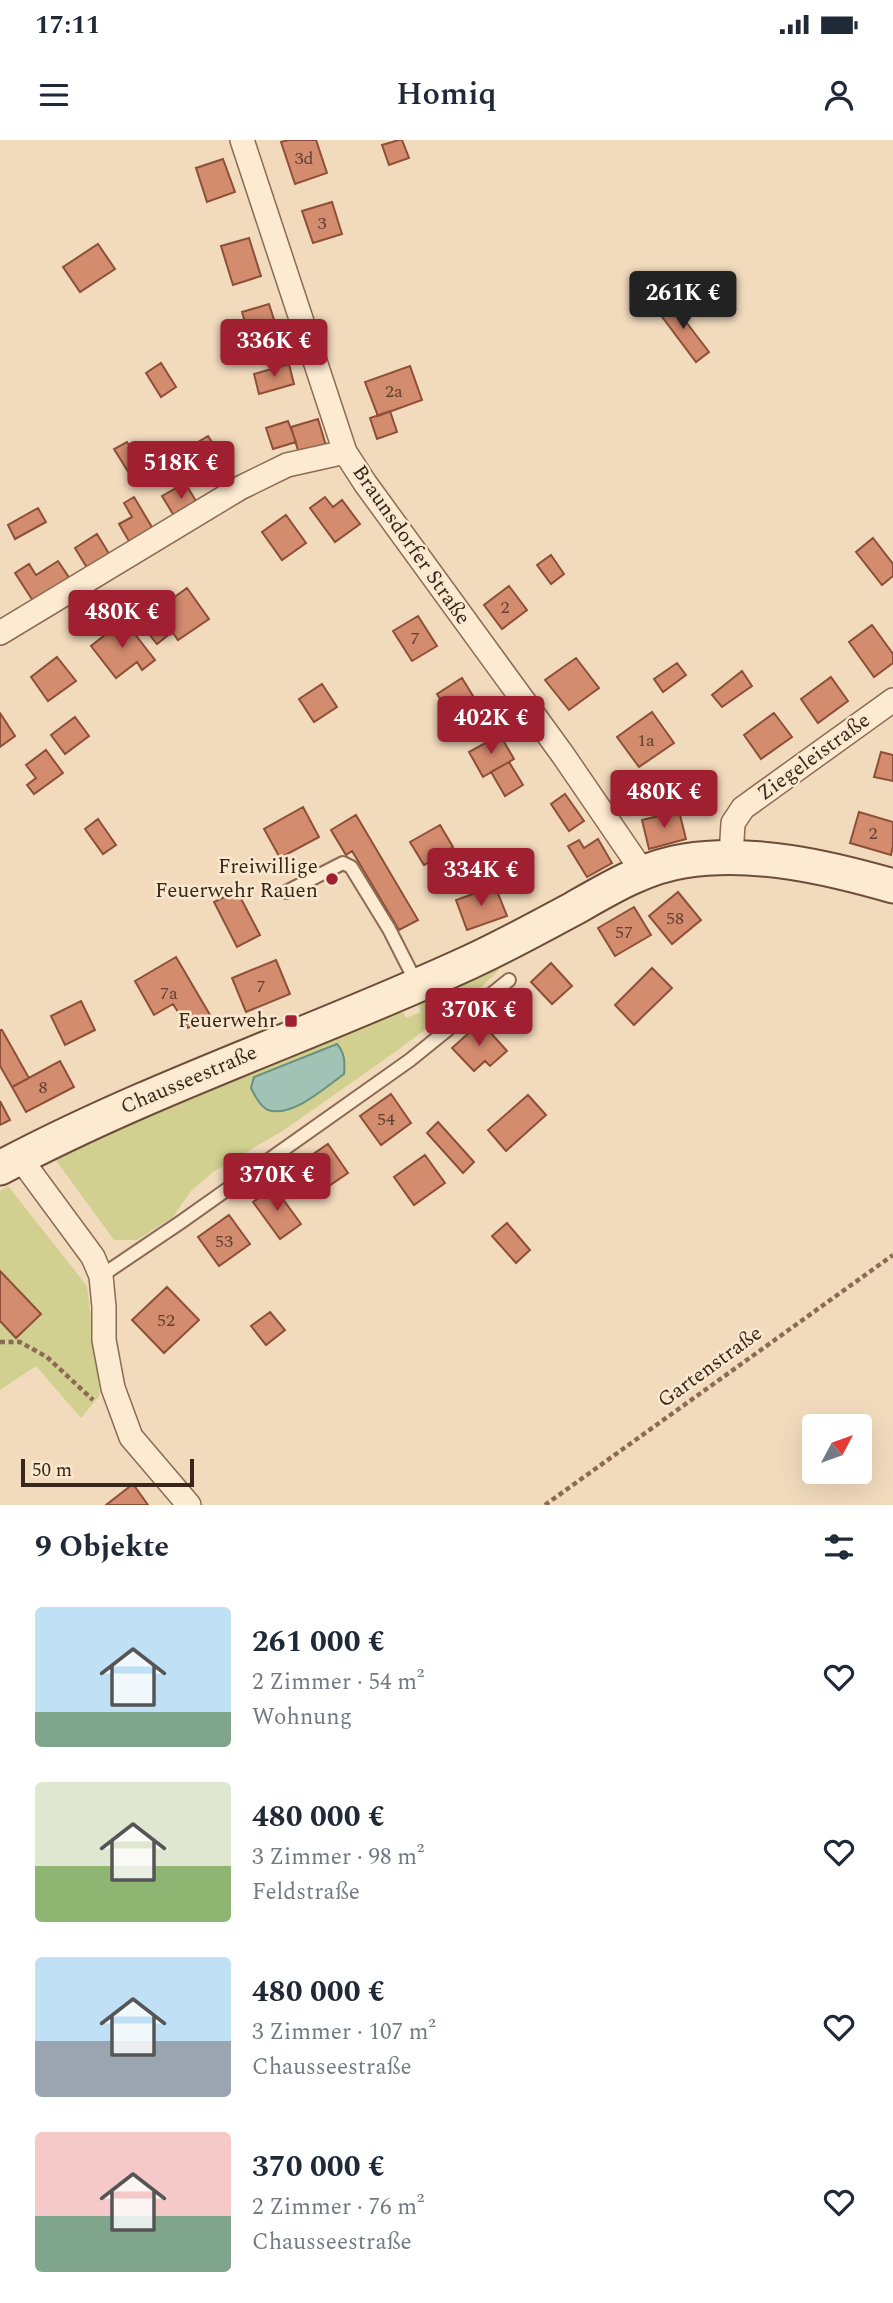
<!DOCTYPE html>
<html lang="de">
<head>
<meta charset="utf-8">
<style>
	:root { --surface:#fff; --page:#f6f6f7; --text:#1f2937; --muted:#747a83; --accent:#a01f31 }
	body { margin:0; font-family:Spectral,serif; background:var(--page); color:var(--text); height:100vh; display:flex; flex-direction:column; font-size:26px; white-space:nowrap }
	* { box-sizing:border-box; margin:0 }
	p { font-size:23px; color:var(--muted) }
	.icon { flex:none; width:38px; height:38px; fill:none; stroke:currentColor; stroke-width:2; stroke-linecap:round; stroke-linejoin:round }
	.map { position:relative; height:1365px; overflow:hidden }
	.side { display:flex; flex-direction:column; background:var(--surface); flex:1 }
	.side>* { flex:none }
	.needle { width:46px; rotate:49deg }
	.buttons { position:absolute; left:802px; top:1274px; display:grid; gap:14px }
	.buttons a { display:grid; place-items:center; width:70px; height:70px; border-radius:7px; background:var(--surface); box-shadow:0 7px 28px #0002; font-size:35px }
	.scale { position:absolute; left:21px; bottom:18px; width:173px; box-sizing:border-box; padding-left:7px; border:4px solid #39261b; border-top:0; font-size:19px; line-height:24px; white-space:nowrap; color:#39261b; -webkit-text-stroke:5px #f9e7ce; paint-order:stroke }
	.price { position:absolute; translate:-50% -60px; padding:0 16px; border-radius:7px; background:var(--accent); color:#fff; font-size:23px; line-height:46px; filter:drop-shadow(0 2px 4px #0008) }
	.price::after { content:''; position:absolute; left:50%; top:42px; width:21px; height:16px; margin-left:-10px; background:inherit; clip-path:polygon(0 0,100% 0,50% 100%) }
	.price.selected { background:#222; color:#fff }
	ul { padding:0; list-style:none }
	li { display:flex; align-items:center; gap:21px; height:175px; padding:0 35px }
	li span { display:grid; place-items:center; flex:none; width:196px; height:140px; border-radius:7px; color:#555 }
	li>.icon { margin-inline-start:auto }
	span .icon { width:84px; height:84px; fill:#fffc; stroke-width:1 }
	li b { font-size:30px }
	h2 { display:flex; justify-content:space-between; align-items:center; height:84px; padding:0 35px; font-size:30px }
	.status { display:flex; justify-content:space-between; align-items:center; height:49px; padding:0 35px; background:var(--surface); direction:ltr }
	.status svg { height:19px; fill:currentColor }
	header { display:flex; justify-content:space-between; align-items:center; height:91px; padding:0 35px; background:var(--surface); font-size:32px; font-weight:600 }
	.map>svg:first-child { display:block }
	.green { fill:#d1d090 }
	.water { fill:#a1c3b5; stroke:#689182; stroke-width:2 }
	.building { fill:#d48c6f; stroke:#8d4f38; stroke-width:2 }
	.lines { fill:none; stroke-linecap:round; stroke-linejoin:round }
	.service-casing { stroke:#8c6b55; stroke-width:16 }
	.minor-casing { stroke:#8c6b55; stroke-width:26 }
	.secondary-casing { stroke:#6d4c38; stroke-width:37 }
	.path { stroke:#8c6b55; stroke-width:4.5; stroke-dasharray:5 3.5; stroke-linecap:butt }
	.service { stroke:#fcead1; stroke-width:12 }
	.minor { stroke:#fcead1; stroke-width:23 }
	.secondary { stroke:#fcead1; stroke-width:33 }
	.poi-dot { fill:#a01f31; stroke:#f9e7ce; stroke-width:2.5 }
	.labels { text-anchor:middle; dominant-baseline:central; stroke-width:5; stroke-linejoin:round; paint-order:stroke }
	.number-label { font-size:18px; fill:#604030 }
	.street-label { font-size:21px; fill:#39261b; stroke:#f9e7ce }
	.poi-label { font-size:21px; fill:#39261b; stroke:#f9e7ce; text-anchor:end }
</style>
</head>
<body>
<div class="status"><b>17:11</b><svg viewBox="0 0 49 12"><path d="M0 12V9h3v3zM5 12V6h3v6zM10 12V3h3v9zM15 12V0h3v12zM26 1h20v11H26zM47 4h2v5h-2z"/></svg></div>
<header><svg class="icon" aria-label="menu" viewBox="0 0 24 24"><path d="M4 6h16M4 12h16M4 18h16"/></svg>Homiq<svg class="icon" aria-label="person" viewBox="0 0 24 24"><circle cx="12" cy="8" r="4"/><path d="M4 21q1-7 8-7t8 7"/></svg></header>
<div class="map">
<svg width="893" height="1365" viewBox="0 0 893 1365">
	<rect width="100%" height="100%" fill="#f2dbbd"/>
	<path class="green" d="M501,825L498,831L479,849L398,910L284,990L213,1032L191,1051L173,1077L137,1100H114L52,1015L375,875L385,879L403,872L406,878L421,872L418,865L430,860L434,852Z
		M8,1046L87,1146L100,1255L81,1278L36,1226L0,1250V1051Z"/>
	<path class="water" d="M337,904C345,913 345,923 344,934C326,947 292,978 268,970C260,966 255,956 251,948L254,937Z"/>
	<path class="building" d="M288,0H316L327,33L295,44L281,2Z
		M399,0H402L409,18L389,25L382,5Z
		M223,19L235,52L207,62L196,28Z
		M332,62L342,94L313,103L302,71Z
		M249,98L261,136L233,145L221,106Z
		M98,104L115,129L80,152L63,127Z
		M670,161L709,212L696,222L657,170Z
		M269,164L280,198L252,206L242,172Z
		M161,223L176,247L161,257L146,233Z
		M289,224L294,244L259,254L254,234Z
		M410,226L422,260L378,276L365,242Z
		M390,271L397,292L377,299L370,278Z
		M318,279L327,309L300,317L291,287Z
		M288,281L296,302L273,309L266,288Z
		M208,296L219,313L204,323L193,305Z
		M127,302L142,326L129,333L114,309Z
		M185,343L199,366L176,379L162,356Z
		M134,357L156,394L133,408L119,384L132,377L124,363Z
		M325,357L333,367L342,360L360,384L335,402L310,368Z
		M38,368L46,382L15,399L8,385Z
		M286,375L306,403L282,420L262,392Z
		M97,394L111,417L89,431L75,408Z
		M873,398L893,424V436L882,445L856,412Z
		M551,415L564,434L551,444L537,425Z
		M58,421L70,439L33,461L15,433L29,424L36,435Z
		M509,446L527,470L502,489L484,465Z
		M187,448L209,479L178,500L157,470Z
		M147,471L167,496L157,504L137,479Z
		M418,476L437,506L412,521L393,491Z
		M124,480L155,520L142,530L137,522L116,538L91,506Z
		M872,485L893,514V523L874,537L849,502Z
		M57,517L76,541L48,561L31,537Z
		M576,518L599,548L569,570L545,540Z
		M677,523L686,535L663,552L654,539Z
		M742,531L752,546L722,567L712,555Z
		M831,537L848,561L818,583L801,559Z
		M462,538L481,569L456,584L437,554Z
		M322,544L337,567L314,582L299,559Z
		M652,572L674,603L639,627L617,597Z
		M0,573L15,596L0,607Z
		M774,573L792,597L761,619L744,595Z
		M75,577L89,596L65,614L51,595Z
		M500,595L514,619L483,637L469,612Z
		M46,610L63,633L34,654L27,645L36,638L26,625Z
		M881,612L893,615V641L874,637Z
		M509,622L523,645L505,656L491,632Z
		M565,654L584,681L569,691L551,664Z
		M303,667L319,697L280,718L264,689Z
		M679,671L686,699L649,709L642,680Z
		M859,672L893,682V706L891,715L850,703Z
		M356,675L418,780L399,790L352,711L346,715L331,690Z
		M98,679L116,705L103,714L85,689Z
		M440,685L453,707L424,725L410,702Z
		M598,699L612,723L587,737L568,706L579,700L584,708Z
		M495,746L507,776L467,790L456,760Z
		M237,751L260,795L237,807L214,762Z
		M678,752L701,780L672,804L649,776Z
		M634,767L651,795L615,816L598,788Z
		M176,817L210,875L188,888L173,864L154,875L135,841Z
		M276,820L290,854L246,872L232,838Z
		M551,823L572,846L552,864L531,842Z
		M652,828L672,848L634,885L615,865Z
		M81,861L95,890L65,905L51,876Z
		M481,882L507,911L490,926L485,921L474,931L452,908Z
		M0,890H2L29,938L12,947L0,926Z
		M60,921L74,947L26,972L12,947Z
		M391,954L411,983L381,1005L360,976Z
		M528,955L546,975L506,1011L488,990Z
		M0,961L10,980L0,985Z
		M438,982L474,1022L463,1033L427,993Z
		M328,1004L348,1033L320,1052L300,1023Z
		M425,1015L445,1043L414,1065L394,1037Z
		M274,1047L301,1084L280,1099L253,1062Z
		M229,1075L250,1104L219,1126L198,1097Z
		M507,1083L530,1110L516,1123L492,1096Z
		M0,1131L41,1174L16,1198L0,1181Z
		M167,1147L199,1180L164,1213L132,1180Z
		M270,1172L285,1190L266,1205L251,1186Z
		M133,1344L148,1365H106Z"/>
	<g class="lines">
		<defs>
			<path id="service" d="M286,752L343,723L351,727L389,789L418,846
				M101,1136L181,1082L410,920L509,840"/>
			<path id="minor" d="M242,0L345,312L365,343L563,615L643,732
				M0,493L240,348L287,325L345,312
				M731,717L733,683L743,668L893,560
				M20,1018L93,1117L101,1136L104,1167V1200L113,1248L131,1297L189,1365"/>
			<path id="secondary" d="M0,1028C152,947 314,894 470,822C505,806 539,787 573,769C608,749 644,727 684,721C753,710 827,727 893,746"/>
		</defs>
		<use href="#service" class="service-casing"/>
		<use href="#minor" class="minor-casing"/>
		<use href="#secondary" class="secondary-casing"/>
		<path class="path" d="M0,1202H20L47,1217L93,1260
			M545,1365L893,1115"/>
		<use href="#service" class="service"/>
		<use href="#minor" class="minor"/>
		<use href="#secondary" class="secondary"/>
	</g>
	<g class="poi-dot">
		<circle cx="332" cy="739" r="7"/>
		<rect x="284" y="874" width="14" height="14" rx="3.5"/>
	</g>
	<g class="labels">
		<g class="number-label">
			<text x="304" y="18">3d</text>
			<text x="322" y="83">3</text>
			<text x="394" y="251">2a</text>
			<text x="505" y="467">2</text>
			<text x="415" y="498">7</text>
			<text x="646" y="600">1a</text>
			<text x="873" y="693">2</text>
			<text x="675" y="778">58</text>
			<text x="624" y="792">57</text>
			<text x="261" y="846">7</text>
			<text x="169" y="853">7a</text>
			<text x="43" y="947">8</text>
			<text x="386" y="979">54</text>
			<text x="224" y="1101">53</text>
			<text x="166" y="1180">52</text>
		</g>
		<g class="street-label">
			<text transform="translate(411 405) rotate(55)">Braunsdorfer Straße</text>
			<text transform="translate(814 617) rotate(-36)">Ziegeleistraße</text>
			<text transform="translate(189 940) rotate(-23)">Chausseestraße</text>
			<text transform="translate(710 1227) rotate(-36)">Gartenstraße</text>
		</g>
		<g class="poi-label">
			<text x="318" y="727">Freiwillige<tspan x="318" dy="24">Feuerwehr Rauen</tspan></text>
			<text x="277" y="881">Feuerwehr</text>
		</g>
	</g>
</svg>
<div class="buttons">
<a><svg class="needle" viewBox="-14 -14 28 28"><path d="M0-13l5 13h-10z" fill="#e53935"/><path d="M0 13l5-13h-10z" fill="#747a83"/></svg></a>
</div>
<div class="scale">50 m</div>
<b class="price selected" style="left:683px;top:191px">261K €</b>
<b class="price" style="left:274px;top:239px">336K €</b>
<b class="price" style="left:181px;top:361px">518K €</b>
<b class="price" style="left:122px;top:510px">480K €</b>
<b class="price" style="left:491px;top:616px">402K €</b>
<b class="price" style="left:664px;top:690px">480K €</b>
<b class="price" style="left:481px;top:768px">334K €</b>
<b class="price" style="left:479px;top:908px">370K €</b>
<b class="price" style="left:277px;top:1073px">370K €</b>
</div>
<section class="side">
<h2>9 Objekte<svg class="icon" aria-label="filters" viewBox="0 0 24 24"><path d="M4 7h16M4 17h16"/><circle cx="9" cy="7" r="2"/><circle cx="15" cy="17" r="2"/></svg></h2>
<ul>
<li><span style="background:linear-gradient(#bfe0f5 75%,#7fa58c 0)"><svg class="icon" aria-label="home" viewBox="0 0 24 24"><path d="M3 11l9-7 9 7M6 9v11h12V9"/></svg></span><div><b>261 000 €</b><p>2 Zimmer · 54 m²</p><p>Wohnung</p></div><svg class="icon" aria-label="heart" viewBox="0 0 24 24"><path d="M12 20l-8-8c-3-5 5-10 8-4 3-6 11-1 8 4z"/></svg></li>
<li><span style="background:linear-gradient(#dfe7d0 60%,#8fb573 0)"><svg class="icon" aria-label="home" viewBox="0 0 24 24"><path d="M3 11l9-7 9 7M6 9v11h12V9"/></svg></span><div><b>480 000 €</b><p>3 Zimmer · 98 m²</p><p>Feldstraße</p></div><svg class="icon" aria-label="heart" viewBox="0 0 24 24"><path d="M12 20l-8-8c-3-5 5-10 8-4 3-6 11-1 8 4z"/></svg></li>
<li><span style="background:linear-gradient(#bfe0f5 60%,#9aa5b1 0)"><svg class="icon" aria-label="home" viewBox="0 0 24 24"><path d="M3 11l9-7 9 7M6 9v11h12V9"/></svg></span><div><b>480 000 €</b><p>3 Zimmer · 107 m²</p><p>Chausseestraße</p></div><svg class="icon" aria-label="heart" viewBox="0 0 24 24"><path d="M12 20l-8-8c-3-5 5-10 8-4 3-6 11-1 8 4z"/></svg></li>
<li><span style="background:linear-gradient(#f6c9c9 60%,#7fa58c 0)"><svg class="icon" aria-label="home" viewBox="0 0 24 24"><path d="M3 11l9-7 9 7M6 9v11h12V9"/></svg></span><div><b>370 000 €</b><p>2 Zimmer · 76 m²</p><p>Chausseestraße</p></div><svg class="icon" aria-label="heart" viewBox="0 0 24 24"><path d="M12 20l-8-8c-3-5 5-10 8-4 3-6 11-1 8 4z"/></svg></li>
</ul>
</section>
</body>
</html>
